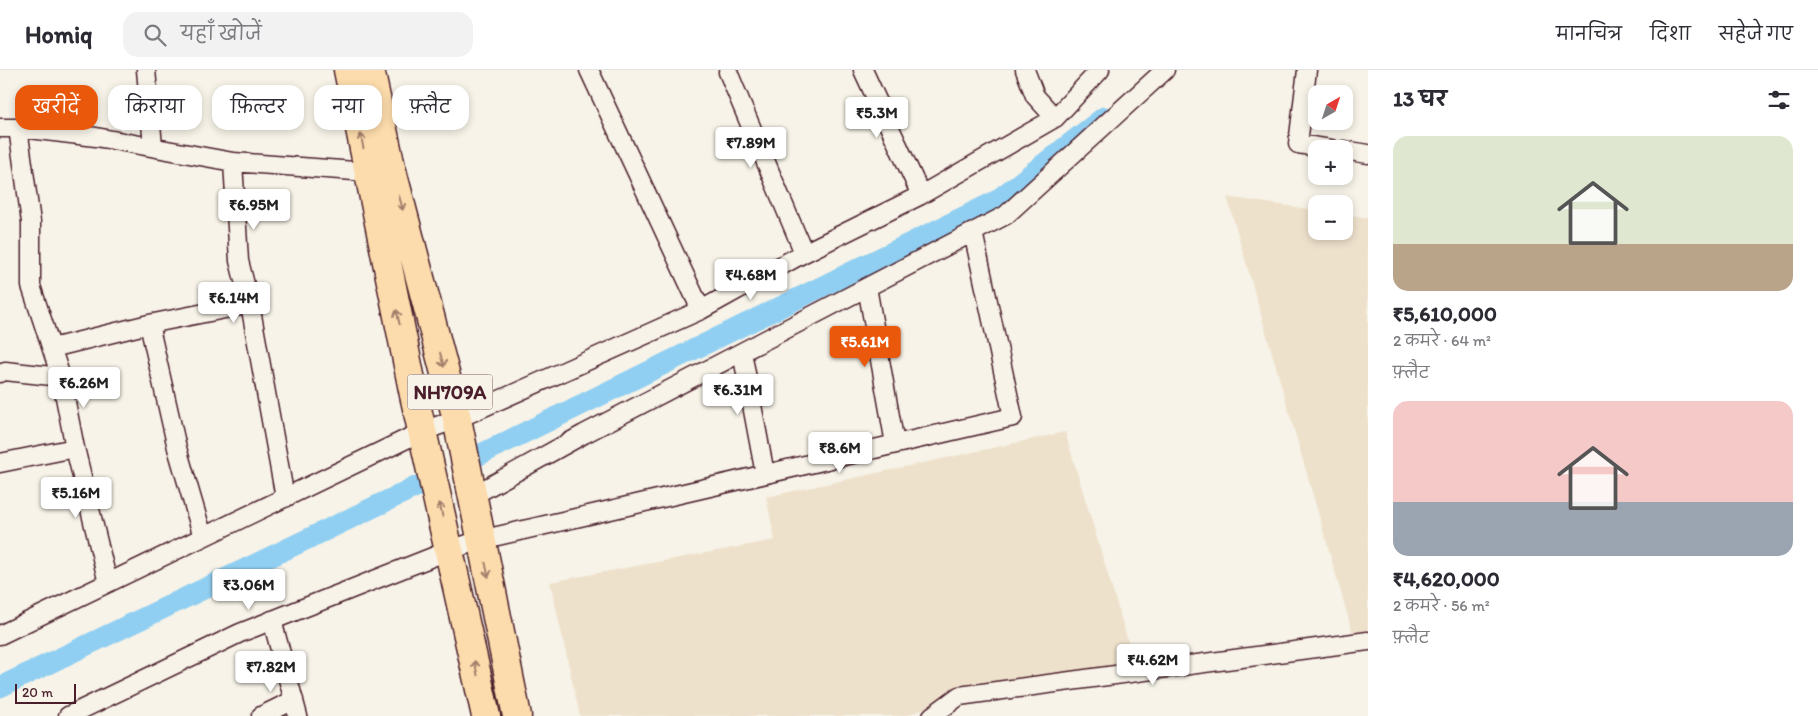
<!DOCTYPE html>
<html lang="hi">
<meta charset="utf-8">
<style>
:root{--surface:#fff;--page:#f2f2f3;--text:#2b2b33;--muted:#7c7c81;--line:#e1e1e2;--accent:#ea580c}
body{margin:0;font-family:Itim,"Playpen Sans Deva",sans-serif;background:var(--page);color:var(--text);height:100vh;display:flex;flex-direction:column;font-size:19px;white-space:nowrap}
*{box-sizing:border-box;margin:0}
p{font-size:16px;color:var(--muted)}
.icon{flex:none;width:28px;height:28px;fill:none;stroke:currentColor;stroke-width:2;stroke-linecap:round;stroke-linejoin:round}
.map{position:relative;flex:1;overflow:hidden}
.side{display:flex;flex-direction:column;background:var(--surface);width:450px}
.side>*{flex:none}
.guide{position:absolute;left:15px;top:15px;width:475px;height:45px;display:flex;gap:10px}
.needle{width:32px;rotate:39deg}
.controls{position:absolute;left:1308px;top:15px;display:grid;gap:10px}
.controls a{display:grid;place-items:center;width:45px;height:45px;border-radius:10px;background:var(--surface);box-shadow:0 2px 8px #0003;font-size:25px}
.scale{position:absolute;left:15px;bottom:12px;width:61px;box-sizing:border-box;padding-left:5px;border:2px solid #4a1f2b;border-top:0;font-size:14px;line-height:18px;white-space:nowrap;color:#4a1f2b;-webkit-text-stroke:4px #f7f3e8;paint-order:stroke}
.price{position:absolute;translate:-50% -42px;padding:0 11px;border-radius:5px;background:#fff;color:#222;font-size:16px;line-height:32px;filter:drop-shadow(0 1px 2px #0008)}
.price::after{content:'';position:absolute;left:50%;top:30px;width:15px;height:11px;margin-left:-8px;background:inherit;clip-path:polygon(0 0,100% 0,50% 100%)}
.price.selected{background:var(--accent);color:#fff}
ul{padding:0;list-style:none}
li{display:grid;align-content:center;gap:10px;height:265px;padding:0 25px}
li span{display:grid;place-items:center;height:155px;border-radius:15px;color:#555}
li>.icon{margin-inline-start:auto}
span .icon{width:90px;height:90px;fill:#fffc;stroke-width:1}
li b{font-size:21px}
h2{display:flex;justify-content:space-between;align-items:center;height:60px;padding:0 25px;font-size:21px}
.pill{padding:0 18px;border-radius:15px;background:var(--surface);box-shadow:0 2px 8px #0003;font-size:18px;line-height:45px}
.pill.selected{background:var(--accent);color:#fff}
header{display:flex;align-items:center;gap:30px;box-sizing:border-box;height:70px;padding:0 25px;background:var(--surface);border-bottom:1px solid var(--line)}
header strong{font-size:24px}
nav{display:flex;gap:28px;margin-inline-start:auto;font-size:18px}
.search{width:350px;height:45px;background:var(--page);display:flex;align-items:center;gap:12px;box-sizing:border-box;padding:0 18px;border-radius:15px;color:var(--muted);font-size:19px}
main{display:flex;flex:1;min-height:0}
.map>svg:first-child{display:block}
.built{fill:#eee1cc}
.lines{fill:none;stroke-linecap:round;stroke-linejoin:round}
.canal{stroke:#91cff2;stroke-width:21}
.minor-casing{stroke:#4a1f2b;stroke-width:21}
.trunk-casing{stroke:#4a1f2b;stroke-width:31}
.minor{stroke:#f7f3e8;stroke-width:18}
.trunk{stroke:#fcdcac;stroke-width:28}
.oneway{stroke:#a37e6c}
.labels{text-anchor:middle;stroke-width:5;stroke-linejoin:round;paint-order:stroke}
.shield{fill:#f7f3e8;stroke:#7e5f64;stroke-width:1}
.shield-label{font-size:20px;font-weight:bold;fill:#4a1f2b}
</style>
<header>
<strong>Homiq</strong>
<div class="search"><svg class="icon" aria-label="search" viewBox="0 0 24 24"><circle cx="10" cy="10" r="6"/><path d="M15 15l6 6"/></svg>यहाँ खोजें</div>
<nav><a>मानचित्र</a><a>दिशा</a><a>सहेजे गए</a></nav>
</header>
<main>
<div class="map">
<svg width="1368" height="646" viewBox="0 0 1368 646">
<rect width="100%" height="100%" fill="#f7f3e8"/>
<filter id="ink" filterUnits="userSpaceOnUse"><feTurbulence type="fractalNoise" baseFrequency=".02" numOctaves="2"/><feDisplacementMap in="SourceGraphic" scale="10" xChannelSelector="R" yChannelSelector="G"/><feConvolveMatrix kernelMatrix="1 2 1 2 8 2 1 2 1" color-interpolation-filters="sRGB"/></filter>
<g filter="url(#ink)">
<path class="built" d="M1227 127 1316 140V161H1344V144L1368 148V577L1357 578Z
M1065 362 1137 601 959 626 905 646H580L550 512 775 470 766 427Z"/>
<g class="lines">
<path class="canal" d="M475 387 996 131 1104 47
M0 617 424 413"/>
<defs>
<path id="minor" d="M146 0 153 76
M589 0 701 240
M863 0 921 125
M1025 0 1035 26 1055 48
M1307 0 1298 74 1331 79
M728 2 804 183
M0 58H21L96 67 233 92 368 102 379 100
M1344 80 1368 84
M233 92 239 191 250 234
M867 217 895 374
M149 254 177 378 203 467
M52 278 149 254 250 234 285 428
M742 282 765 404
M0 303 5 301 61 307 31 216V152L18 58
M61 307 75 378 108 513
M0 393 75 378
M472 426 584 364 1006 145 1165 0
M272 550 298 646
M0 565 423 361 457 349 701 240 804 183 921 125 1055 48 1100 0
M68 646 240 563 450 480 480 470 567 450 1013 347 973 162
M261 646 294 630
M932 646 959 626 1368 571"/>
<path id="trunk" d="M348 0 414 325 486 646
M370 0 391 97 457 349 517 646"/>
</defs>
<use href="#minor" class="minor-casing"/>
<use href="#trunk" class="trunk-casing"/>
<use href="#minor" class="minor"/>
<use href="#trunk" class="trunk"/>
</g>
<defs><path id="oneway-shaft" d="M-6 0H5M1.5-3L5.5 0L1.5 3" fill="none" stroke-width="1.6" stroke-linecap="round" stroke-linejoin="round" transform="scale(1.25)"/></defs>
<g class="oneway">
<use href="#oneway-shaft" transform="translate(362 71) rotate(-101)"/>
<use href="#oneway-shaft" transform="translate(401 133) rotate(75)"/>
<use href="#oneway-shaft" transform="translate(398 247) rotate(-102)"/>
<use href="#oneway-shaft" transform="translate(442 290) rotate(75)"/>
<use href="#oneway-shaft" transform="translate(441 440) rotate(-103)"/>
<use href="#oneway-shaft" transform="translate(487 500) rotate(78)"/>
<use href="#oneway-shaft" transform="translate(476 598) rotate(-102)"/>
</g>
</g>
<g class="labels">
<rect class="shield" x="407.5" y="304.5" width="85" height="35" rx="4"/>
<g class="shield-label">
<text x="450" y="329">NH709A</text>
</g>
</g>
</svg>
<div class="controls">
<a><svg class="needle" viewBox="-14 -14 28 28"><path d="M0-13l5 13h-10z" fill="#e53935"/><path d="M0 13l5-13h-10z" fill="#7c7c81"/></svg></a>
<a>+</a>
<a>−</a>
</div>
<div class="scale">20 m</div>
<b class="price" style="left:877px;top:69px">₹5.3M</b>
<b class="price" style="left:751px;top:99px">₹7.89M</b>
<b class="price" style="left:254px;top:161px">₹6.95M</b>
<b class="price" style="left:751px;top:231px">₹4.68M</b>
<b class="price" style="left:234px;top:254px">₹6.14M</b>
<b class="price selected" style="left:865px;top:298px">₹5.61M</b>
<b class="price" style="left:84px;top:339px">₹6.26M</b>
<b class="price" style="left:738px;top:346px">₹6.31M</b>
<b class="price" style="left:840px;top:404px">₹8.6M</b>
<b class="price" style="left:76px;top:449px">₹5.16M</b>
<b class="price" style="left:249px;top:541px">₹3.06M</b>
<b class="price" style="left:1153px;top:616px">₹4.62M</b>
<b class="price" style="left:271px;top:623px">₹7.82M</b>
<div class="guide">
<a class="pill selected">खरीदें</a>
<a class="pill">किराया</a>
<a class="pill">फ़िल्टर</a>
<a class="pill">नया</a>
<a class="pill">फ़्लैट</a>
</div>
</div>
<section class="side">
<h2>13 घर<svg class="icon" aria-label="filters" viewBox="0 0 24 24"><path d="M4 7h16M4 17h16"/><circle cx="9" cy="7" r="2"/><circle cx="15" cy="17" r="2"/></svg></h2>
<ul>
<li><span style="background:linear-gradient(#dfe7d0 70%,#b9a48a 0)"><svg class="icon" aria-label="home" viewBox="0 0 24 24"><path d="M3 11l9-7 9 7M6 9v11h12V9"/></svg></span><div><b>₹5,610,000</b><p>2 कमरे · 64 m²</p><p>फ़्लैट</p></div></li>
<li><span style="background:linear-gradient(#f6c9c9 65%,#9aa5b1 0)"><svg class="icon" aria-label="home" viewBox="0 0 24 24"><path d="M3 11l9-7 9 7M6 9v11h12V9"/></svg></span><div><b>₹4,620,000</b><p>2 कमरे · 56 m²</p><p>फ़्लैट</p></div></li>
</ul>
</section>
</main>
